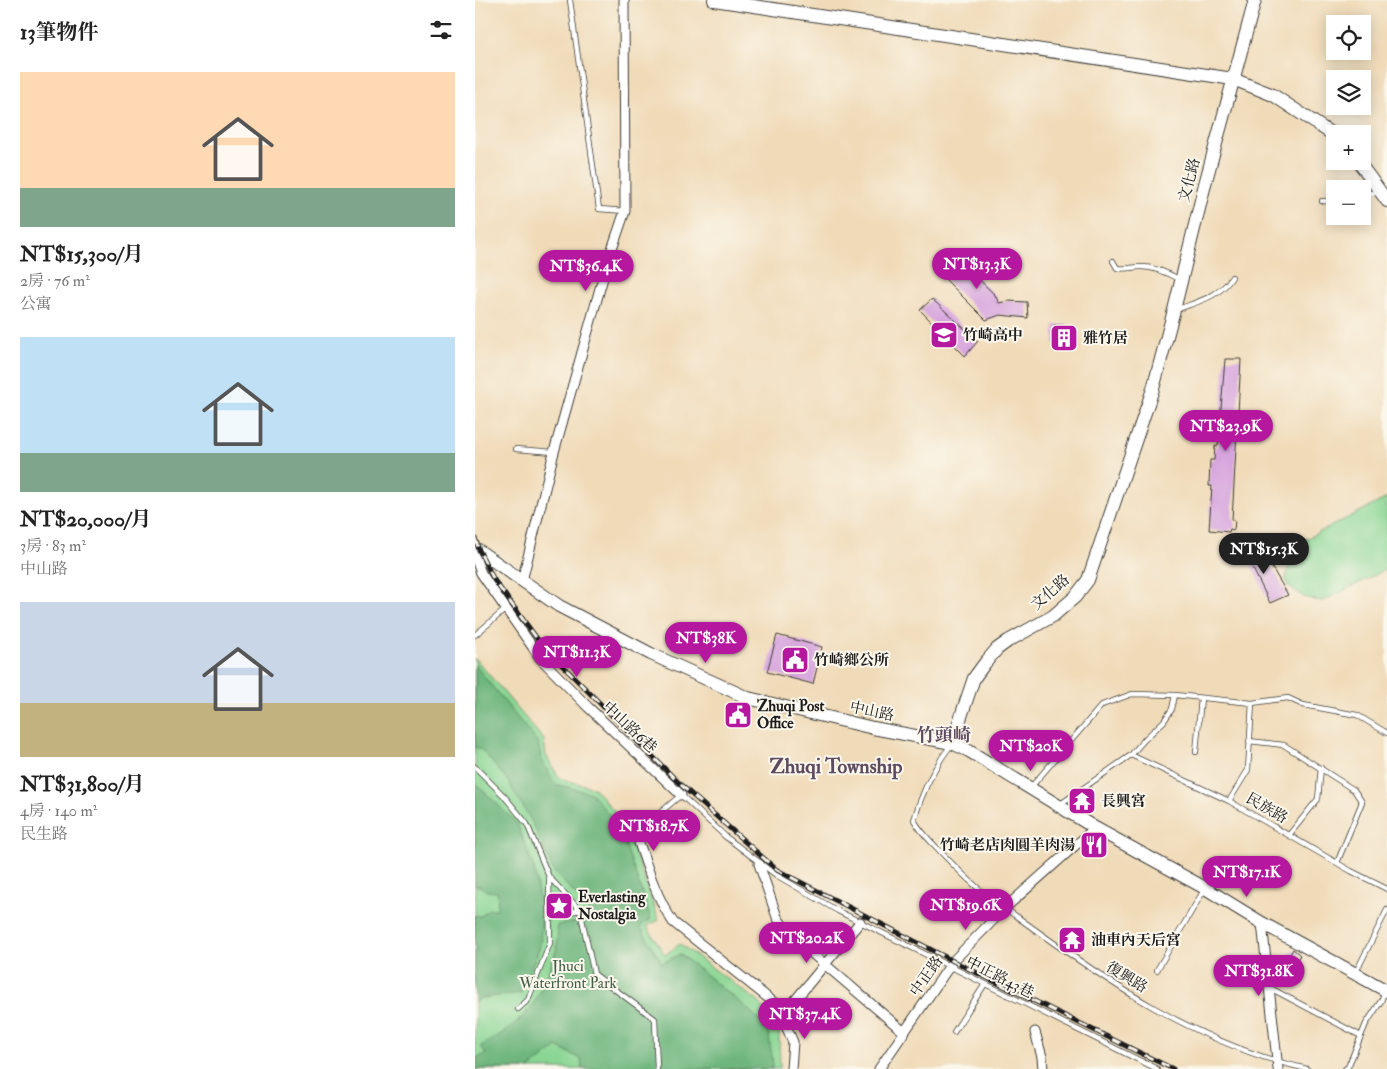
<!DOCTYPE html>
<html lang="zh-TW">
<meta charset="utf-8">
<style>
:root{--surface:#fff;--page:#f2f2f2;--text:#222;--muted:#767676;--accent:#b5179e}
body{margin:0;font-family:"IM FELL Double Pica","Noto Serif TC",serif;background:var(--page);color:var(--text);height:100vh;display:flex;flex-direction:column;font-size:19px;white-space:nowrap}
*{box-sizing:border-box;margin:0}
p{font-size:16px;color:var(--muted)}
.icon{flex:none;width:28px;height:28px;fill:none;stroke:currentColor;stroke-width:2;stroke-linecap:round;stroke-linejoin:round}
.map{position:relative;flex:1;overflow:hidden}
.sheet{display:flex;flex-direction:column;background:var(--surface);width:475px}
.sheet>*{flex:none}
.buttons{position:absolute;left:851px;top:15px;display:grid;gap:10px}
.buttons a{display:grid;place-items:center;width:45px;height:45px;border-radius:0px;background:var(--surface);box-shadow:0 2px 12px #0003;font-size:25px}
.price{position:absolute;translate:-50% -42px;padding:0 11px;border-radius:18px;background:var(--accent);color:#fff;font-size:16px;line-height:32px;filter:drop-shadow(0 1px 2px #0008)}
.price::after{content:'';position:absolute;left:50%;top:30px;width:15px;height:11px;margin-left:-8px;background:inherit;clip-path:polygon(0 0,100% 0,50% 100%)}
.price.current{background:#222;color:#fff}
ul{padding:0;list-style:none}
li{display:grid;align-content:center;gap:10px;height:265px;padding:0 20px}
li span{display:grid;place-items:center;height:155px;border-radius:0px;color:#555}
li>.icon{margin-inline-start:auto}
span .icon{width:90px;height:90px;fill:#fffc;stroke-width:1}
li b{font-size:21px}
h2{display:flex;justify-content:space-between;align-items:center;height:60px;padding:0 20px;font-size:21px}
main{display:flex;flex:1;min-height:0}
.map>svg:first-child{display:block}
.green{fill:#89d593;stroke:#527858}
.forest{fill:#6eb67d;stroke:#45694c}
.building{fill:#d6a3dd}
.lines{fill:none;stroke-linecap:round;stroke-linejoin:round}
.lane-casing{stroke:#3c3934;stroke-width:6}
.street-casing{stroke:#3c3934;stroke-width:11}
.secondary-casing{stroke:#3c3934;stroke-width:14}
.lane{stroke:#fff;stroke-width:4.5}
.street{stroke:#fff;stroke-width:9}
.secondary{stroke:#fff;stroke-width:12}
.rail-casing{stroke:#1c1c1c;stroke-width:5}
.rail{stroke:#fbf7ec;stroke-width:3;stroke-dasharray:9;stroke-linecap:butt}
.labels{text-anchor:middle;stroke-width:4;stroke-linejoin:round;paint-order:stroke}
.street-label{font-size:15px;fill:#1c1c1c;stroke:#fbf7ec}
.poi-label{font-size:15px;font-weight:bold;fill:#1c1c1c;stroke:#fbf7ec;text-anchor:start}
.park-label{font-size:15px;fill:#425d46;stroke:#fbf7ec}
.quarter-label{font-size:18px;font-weight:bold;fill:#5d4b60;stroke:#fbf7ec}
.district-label{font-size:20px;font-weight:bold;fill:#5d4b60;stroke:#fbf7ec}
</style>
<main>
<section class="sheet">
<h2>13筆物件<svg class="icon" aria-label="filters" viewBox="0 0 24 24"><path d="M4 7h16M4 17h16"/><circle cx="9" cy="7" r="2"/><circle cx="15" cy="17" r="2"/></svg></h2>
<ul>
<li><span style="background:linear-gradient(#ffd9b3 75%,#7fa58c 0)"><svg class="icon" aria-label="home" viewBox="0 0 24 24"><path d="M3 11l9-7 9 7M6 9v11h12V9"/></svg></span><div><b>NT$15,300/月</b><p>2房 · 76 m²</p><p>公寓</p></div></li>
<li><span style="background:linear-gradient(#bfe0f5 75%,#7fa58c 0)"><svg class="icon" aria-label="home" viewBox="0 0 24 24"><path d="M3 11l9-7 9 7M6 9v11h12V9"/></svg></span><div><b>NT$20,000/月</b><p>3房 · 83 m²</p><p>中山路</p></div></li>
<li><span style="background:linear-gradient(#c9d6e8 65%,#c2b280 0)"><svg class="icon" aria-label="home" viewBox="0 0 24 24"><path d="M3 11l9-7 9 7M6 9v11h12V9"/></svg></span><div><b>NT$31,800/月</b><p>4房 · 140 m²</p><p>民生路</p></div></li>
</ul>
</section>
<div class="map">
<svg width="912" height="1069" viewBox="0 0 912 1069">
<rect width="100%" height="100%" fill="#fbf7ec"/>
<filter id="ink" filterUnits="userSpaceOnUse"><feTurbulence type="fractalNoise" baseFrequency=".02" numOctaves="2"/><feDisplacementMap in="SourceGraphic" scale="10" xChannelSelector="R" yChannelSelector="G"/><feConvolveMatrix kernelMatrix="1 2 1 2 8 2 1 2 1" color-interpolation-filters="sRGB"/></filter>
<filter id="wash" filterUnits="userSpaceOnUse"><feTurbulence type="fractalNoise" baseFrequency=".0096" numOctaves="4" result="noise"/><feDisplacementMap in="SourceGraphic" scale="20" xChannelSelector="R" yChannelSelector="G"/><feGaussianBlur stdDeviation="1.12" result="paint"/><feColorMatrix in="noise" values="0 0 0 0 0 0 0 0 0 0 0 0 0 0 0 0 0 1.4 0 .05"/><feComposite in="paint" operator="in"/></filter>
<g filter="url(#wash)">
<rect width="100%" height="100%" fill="#f0dbb9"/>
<path class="green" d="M912 498V569L848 601 839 600 829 597 813 586 811 579 816 555 797 565 793 558Z
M0 658 69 740 71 755 84 778 119 788 148 821 184 920 172 926 190 955 205 944 284 1002 304 1033 305 1069H0Z"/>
<path class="forest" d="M0 665 63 743 66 758 80 784 116 793 144 826 176 919 165 926 187 963 205 954 272 1008 293 1029 298 1065 297 1069H107L106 1059 82 1047 54 1069H0V1059L11 1054 6 1046C43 1025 60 1011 74 970 81 951 84 946 82 925L116 920 111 906 79 872 56 820 32 780 7 750 0 746Z
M0 783 42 823 59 868 67 918 65 946 46 993 6 998 0 1002V916H6L14 909H22L23 892 12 891 5 886H0Z"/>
<g id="blocks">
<path class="building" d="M465 254 482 258 520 295 524 303 533 301 552 302 553 318 525 315 511 320 457 266Z
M457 299 503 341 490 356 445 310Z
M579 325H594L599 333V343H579Z
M750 359H766L757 520H760L759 530 755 529 754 532 734 530 737 486H734L735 460H739L740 446H743Z
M786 549 813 595 795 603 776 565 762 561 763 552 776 555Z
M302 635 347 647 338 684 292 672Z
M597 926 610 934 598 952 586 943Z
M818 949 825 955 817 968 810 963Z"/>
</g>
</g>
<g filter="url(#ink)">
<use href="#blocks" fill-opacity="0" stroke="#3c3934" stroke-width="1"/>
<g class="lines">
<defs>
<path id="lane" d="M95 0 124 209 150 211
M888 196 903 191
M847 201 860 202
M638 261 642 268C651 270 658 267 666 267 680 267 693 273 705 280
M701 310C721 302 745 297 757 277
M41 449 79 452
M0 635 31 609
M774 741 809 745 879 790 887 802 862 863
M476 745C458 768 447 792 439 820 445 831 454 840 463 849 479 866 497 884 516 899 524 905 533 910 541 916 629 980 723 1045 832 1069
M721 752 726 698
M656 755 754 801 876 871 912 889
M0 767 29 796 52 824 74 877 105 910 119 974 180 1019 182 1069
M556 787 627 705 657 694 700 695
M754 801 773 770 777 703
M584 805 656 755 670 739 689 721 697 709 700 695 777 703 813 698 828 705 882 715 912 733
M161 833 206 795 251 837 301 875 363 911 682 1069
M814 835 843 799 846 768
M76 916 105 910
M682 970 729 890
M881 972 912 910
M795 988 886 1036
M43 1009 53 1000 75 943 74 877
M479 1032 510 984
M870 1069 873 1067 891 1024 906 1001 910 991"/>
<path id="street" d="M0 557 6 573 66 659 113 707 206 795
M47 581 79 452 131 267 150 211 149 0
M161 833C171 864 180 895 198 922L302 1005 318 1042 316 1069
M284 864 302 917 312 932 429 1032
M787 923 803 1069
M307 1016 385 922
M560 1032 567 1057 568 1069
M404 1069 478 961 530 908 620 828"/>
<path id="secondary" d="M239 0 758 79 798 95 860 136
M883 161 912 201
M0 548 84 606 176 654 273 698 398 728 477 743 494 751 620 828 730 888 787 923 912 991
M477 743 499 678 510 663 522 649 533 641 578 616 600 597 613 580 678 389 699 310 730 184 780 0"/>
</defs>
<use href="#lane" class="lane-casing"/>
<use href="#street" class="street-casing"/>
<use href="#secondary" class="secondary-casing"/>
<use href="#lane" class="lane"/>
<use href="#street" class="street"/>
<use href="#secondary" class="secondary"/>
<defs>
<path id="rail" d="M0 538 4 550 19 580 66 644 206 785 302 870 478 961 698 1069"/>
</defs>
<use href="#rail" class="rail-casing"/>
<use href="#rail" class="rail"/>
</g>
</g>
<defs>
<symbol id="school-square" viewBox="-11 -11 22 22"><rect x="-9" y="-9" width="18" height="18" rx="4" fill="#b5179e" stroke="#fbf7ec"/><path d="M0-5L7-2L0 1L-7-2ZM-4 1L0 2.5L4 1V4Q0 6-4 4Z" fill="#fff"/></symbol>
<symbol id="building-square" viewBox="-11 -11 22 22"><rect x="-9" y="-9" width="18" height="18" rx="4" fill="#b5179e" stroke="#fbf7ec"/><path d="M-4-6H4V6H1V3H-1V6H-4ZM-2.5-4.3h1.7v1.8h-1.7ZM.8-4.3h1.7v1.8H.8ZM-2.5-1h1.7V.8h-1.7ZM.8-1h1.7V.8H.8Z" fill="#fff"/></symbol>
<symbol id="civic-square" viewBox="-11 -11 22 22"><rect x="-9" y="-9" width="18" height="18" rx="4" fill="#b5179e" stroke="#fbf7ec"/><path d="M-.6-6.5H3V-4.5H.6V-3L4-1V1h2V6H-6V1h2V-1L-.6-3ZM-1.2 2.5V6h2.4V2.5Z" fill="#fff"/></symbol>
<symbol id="temple-square" viewBox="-11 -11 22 22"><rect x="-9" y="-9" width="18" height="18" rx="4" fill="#b5179e" stroke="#fbf7ec"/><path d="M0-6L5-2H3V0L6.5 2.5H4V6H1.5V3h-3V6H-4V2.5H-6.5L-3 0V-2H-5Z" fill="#fff"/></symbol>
<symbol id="restaurant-square" viewBox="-11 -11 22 22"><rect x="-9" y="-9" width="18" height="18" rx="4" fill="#b5179e" stroke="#fbf7ec"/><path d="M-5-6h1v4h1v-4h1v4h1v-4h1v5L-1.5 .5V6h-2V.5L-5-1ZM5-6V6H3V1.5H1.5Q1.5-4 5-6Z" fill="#fff"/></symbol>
<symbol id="sight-square" viewBox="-11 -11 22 22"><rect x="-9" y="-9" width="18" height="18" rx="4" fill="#b5179e" stroke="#fbf7ec"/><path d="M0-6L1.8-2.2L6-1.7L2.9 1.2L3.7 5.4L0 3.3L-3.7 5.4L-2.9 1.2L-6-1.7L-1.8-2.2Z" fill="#fff"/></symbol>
</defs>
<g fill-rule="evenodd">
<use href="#school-square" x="453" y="319" width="32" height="32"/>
<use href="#building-square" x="573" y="322" width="32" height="32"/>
<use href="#civic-square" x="304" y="644" width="32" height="32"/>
<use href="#civic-square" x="247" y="699" width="32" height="32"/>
<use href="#temple-square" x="591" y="785" width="32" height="32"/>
<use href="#restaurant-square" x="603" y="829" width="32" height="32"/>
<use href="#sight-square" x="68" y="890" width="32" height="32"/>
<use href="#temple-square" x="581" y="924" width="32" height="32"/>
</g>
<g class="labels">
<g class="street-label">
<text transform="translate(714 180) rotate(-75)" y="5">文化路</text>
<text transform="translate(575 592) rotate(-41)" y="5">文化路</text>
<text transform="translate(397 711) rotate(12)" y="5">中山路</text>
<text transform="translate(155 727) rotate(43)" y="5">中山路6巷</text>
<text transform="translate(792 808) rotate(30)" y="5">民族路</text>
<text transform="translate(451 976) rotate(-55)" y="5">中正路</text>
<text transform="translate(525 977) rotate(27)" y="5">中正路43巷</text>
<text transform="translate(652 977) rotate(31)" y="5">復興路</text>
</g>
<g class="poi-label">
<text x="488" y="340">竹崎高中</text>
<text x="608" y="343">雅竹居</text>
<text x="339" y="665">竹崎鄉公所</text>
<text x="282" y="711">Zhuqi Post<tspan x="282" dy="17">Office</tspan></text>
<text x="626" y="806">長興宮</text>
<text x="600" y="850" text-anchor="end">竹崎老店肉圓羊肉湯</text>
<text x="103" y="902">Everlasting<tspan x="103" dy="17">Nostalgia</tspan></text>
<text x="616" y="945">油車內天后宮</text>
</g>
<g class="park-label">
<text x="93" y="971">Jhuci<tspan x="93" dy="17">Waterfront Park</tspan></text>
</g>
<g class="quarter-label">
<text x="469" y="741">竹頭崎</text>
</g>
<g class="district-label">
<text x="361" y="773">Zhuqi Township</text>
</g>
</g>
</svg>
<div class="buttons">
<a><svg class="icon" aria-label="locate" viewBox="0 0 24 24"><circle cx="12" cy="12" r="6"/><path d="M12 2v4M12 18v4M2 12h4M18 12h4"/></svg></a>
<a><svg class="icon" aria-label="layers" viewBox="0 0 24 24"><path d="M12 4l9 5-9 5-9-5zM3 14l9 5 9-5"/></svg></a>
<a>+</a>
<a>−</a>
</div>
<b class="price" style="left:502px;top:290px">NT$13.3K</b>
<b class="price" style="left:111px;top:292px">NT$36.4K</b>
<b class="price" style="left:751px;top:452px">NT$23.9K</b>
<b class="price current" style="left:789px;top:575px">NT$15.3K</b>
<b class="price" style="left:231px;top:664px">NT$38K</b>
<b class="price" style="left:102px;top:678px">NT$11.3K</b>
<b class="price" style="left:556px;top:772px">NT$20K</b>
<b class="price" style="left:179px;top:852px">NT$18.7K</b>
<b class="price" style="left:772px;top:898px">NT$17.1K</b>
<b class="price" style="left:491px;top:931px">NT$19.6K</b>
<b class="price" style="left:332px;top:964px">NT$20.2K</b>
<b class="price" style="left:784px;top:997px">NT$31.8K</b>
<b class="price" style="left:330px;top:1040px">NT$37.4K</b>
</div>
</main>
